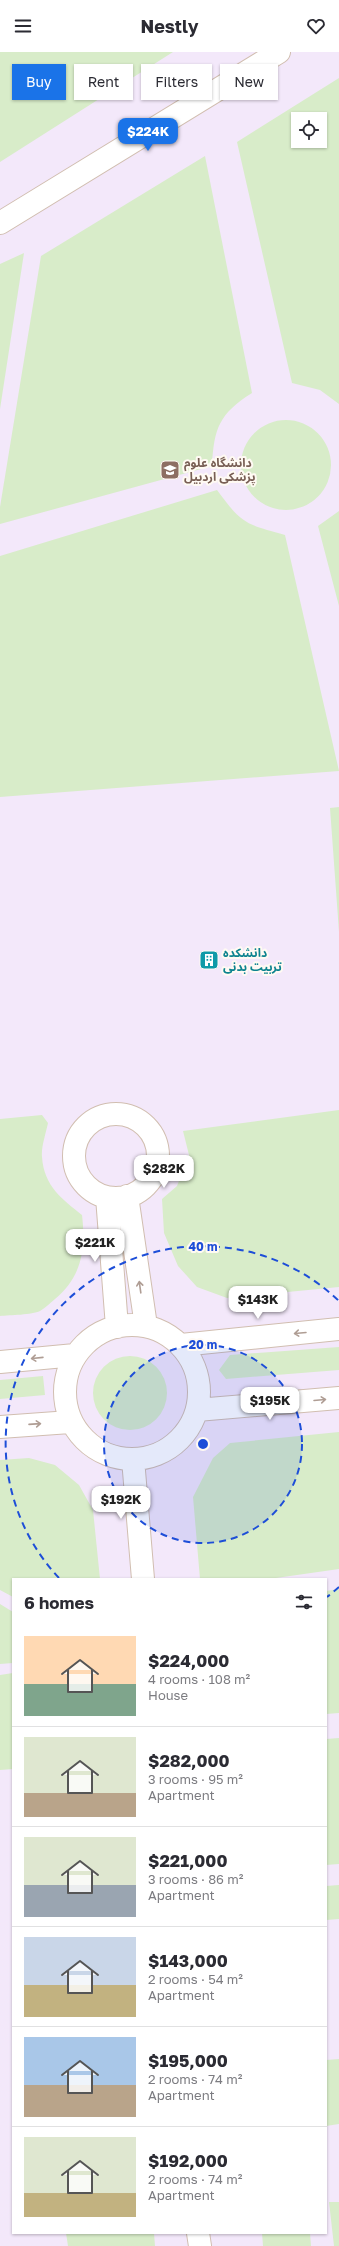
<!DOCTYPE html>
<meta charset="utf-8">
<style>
:root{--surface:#fff;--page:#f2f2f3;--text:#2b2b33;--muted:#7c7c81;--line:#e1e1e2;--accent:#1a73e8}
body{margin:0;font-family:"Golos Text","Noto Sans Arabic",sans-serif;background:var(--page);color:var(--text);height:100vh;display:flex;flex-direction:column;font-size:15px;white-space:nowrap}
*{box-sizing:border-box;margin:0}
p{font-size:13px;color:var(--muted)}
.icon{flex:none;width:22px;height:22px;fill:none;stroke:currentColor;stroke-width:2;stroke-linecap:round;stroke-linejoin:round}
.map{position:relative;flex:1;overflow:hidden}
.drawer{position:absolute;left:12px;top:1526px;width:315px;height:656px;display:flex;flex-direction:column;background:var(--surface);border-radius:0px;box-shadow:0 1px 3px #0004}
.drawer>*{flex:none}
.hud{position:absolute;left:12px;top:12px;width:315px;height:36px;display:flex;gap:8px}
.buttons{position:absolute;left:291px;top:60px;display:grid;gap:8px}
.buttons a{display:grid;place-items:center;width:36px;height:36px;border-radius:0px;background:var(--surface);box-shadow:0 1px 3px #0004;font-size:20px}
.price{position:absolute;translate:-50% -34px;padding:0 9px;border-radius:8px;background:#fff;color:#222;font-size:13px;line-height:26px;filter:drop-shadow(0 1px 2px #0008)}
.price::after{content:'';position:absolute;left:50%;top:24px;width:12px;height:9px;margin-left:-6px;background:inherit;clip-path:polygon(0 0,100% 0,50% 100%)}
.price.selected{background:var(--accent);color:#fff}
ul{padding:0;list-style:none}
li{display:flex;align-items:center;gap:12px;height:100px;padding:0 12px}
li+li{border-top:1px solid var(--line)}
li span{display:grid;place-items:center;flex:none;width:112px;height:80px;border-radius:0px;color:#555}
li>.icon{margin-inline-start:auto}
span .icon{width:48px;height:48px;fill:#fffc;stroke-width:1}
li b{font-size:17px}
h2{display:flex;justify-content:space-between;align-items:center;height:48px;padding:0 12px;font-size:17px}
.pill{padding:0 14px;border-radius:0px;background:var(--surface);box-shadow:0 1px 3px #0004;font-size:14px;line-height:36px}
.pill.selected{background:var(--accent);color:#fff}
header{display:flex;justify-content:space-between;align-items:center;height:52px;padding:0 12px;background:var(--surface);font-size:18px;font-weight:700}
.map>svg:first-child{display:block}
.education{fill:#f3e8fa;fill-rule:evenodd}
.green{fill:#d8ecc9;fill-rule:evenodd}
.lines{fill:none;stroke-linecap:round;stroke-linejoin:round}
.street-casing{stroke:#d1beb0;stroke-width:24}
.street{stroke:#fff;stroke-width:22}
.oneway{stroke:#af9d94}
.ring{fill:none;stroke:#1d4ed8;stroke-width:2;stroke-dasharray:7 5}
.labels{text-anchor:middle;stroke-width:4;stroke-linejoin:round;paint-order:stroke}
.education-label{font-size:12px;font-weight:bold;fill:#785e54;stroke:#fffaf3;text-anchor:start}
.culture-label{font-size:12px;font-weight:bold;fill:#0d838f;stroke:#fffaf3;text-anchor:start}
.centre{fill:#1d4ed8;stroke:#fffaf3;stroke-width:2}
.ring-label{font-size:12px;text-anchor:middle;font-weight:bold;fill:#1d4ed8;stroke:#fffaf3;stroke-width:4;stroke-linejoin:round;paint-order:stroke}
</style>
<header><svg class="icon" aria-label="menu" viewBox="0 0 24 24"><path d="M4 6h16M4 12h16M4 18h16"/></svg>Nestly<svg class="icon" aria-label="heart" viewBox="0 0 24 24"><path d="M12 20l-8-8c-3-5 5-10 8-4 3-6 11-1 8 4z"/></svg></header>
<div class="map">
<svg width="339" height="2194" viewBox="0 0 339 2194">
<rect width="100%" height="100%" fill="#fdf6ec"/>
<path class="education" d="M0 0H339V2194H0ZM298 67H320V89H298ZM13 1527H326V2181H13Z"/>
<path class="green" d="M0 0H173L0 110Z
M339 26V352L320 338 292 331 237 90ZM298 67H320V89H298Z
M205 104 252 341C219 362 214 376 212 414L0 472V455L41 204Z
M24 201 0 357V212Z
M241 413a45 45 0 1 1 90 0a45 45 0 1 1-90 0Z
M217 438C242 472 245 472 285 483L339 719 0 745V504Z
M339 459V554L318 474Z
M339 755V880L330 756Z
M339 1058V1235L227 1246 197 1235 178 1214 164 1181 162 1147 177 1134 189 1103 183 1079Z
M42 1063 48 1071C46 1081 41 1095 42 1105 44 1134 62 1147 82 1163 86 1196 82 1225 55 1247 50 1251 45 1256 40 1259 32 1263 10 1263 0 1264V1067Z
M339 1295V1318L226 1327 219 1318 230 1303Z
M93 1341a37 37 0 1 1 74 0a37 37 0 1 1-74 0Z
M43 1324 45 1343 0 1347V1328Z
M339 1380V1517L269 1527H200L193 1445 213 1406 230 1391Z
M29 1406 55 1413 79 1433 93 1458 100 1527H13V1545L0 1538V1408Z
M339 1537V1661L326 1662V1539Z
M0 1552 13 1560V1611L0 1612Z
M13 1621V1717L0 1718V1623Z
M339 1686V1812L326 1813V1687Z
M339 1833V1867L326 1868V1834Z
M339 2007V2072L326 2074V2008Z
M329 2150H339V2194H334Z
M66 2181H154L155 2194H68Z
M262 2181H310L311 2194H263Z"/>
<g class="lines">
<defs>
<path id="street" d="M0 171 279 0
M74 1104a42 42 0 1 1 84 0a42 42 0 1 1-84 0Z
M127 1144 146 1274
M107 1145 117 1275
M65 1340a67 67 0 1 1 134 0a67 67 0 1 1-134 0Z
M181 1293 339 1277
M0 1310 75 1303
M197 1358 339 1346
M0 1375 70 1370
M133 1407 143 1527
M198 2181 200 2194"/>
</defs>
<use href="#street" class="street-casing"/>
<use href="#street" class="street"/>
</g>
<defs><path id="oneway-shaft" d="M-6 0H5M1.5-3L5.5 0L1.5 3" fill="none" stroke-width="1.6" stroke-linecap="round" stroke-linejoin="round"/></defs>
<g class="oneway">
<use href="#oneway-shaft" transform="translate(140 1235) rotate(-98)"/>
<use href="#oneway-shaft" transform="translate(300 1281) rotate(175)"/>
<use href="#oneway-shaft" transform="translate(37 1306) rotate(174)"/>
<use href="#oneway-shaft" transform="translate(320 1348) rotate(-5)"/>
<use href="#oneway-shaft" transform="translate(35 1372) rotate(-4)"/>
</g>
<circle cx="203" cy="1392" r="99" fill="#1d4ed8" fill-opacity=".12"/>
<g class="ring">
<circle cx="203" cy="1392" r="99"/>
<path d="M339 1535A197 197 0 0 1 327 1545M59 1526A197 197 0 0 1 339 1249"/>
</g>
<defs>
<symbol id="university-square" viewBox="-11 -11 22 22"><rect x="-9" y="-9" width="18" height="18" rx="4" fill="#8d6e63" stroke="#fffaf3"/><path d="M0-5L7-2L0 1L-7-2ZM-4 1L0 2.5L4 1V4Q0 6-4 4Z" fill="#fff"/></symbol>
<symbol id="building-square" viewBox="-11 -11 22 22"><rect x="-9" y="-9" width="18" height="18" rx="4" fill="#0f9aa8" stroke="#fffaf3"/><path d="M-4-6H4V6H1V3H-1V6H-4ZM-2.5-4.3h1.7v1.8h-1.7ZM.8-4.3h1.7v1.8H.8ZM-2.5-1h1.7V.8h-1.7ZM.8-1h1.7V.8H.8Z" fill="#fff"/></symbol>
</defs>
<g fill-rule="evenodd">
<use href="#university-square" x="159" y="407" width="22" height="22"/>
<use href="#building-square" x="198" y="897" width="22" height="22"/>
</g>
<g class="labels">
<g class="education-label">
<text x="184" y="415">دانشگاه علوم<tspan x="184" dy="14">پزشکی اردبیل</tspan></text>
</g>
<g class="culture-label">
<text x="223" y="905">دانشکده<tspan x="223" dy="14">تربیت بدنی</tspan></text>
</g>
</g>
<circle cx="203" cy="1392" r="6" class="centre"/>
<g class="ring-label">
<text x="203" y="1199">40 m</text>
<text x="203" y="1297">20 m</text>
</g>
</svg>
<div class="buttons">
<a><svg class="icon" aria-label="locate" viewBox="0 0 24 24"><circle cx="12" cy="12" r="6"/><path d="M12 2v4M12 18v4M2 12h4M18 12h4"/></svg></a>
</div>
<b class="price selected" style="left:148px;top:100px">$224K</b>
<b class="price" style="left:164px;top:1137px">$282K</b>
<b class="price" style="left:95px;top:1211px">$221K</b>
<b class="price" style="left:258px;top:1268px">$143K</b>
<b class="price" style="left:270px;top:1369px">$195K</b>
<b class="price" style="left:121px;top:1468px">$192K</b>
<div class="hud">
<a class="pill selected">Buy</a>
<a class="pill">Rent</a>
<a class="pill">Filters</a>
<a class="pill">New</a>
</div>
<section class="drawer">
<h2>6 homes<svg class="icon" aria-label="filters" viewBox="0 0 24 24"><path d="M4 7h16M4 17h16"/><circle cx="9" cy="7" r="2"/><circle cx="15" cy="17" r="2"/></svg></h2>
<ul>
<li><span style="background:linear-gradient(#ffd9b3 60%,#7fa58c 0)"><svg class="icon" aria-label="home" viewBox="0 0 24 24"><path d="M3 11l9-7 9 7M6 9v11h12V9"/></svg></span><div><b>$224,000</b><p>4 rooms · 108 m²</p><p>House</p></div></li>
<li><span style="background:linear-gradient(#dfe7d0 70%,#b9a48a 0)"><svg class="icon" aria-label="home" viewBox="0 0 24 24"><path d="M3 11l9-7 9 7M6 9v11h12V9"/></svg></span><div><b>$282,000</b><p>3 rooms · 95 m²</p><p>Apartment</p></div></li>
<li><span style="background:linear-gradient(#dfe7d0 60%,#9aa5b1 0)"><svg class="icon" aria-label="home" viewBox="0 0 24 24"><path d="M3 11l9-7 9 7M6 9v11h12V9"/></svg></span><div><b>$221,000</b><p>3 rooms · 86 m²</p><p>Apartment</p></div></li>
<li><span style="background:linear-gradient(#c9d6e8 60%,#c2b280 0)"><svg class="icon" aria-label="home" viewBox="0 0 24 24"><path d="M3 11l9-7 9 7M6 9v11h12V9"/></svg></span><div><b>$143,000</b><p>2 rooms · 54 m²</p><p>Apartment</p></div></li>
<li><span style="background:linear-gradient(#a9c7e8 60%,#b9a48a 0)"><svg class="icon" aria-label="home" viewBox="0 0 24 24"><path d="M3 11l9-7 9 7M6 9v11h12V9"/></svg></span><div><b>$195,000</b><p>2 rooms · 74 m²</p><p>Apartment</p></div></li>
<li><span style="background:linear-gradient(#dfe7d0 70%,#c2b280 0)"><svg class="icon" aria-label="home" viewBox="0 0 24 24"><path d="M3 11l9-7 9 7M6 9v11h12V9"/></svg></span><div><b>$192,000</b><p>2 rooms · 74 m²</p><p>Apartment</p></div></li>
</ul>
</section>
</div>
